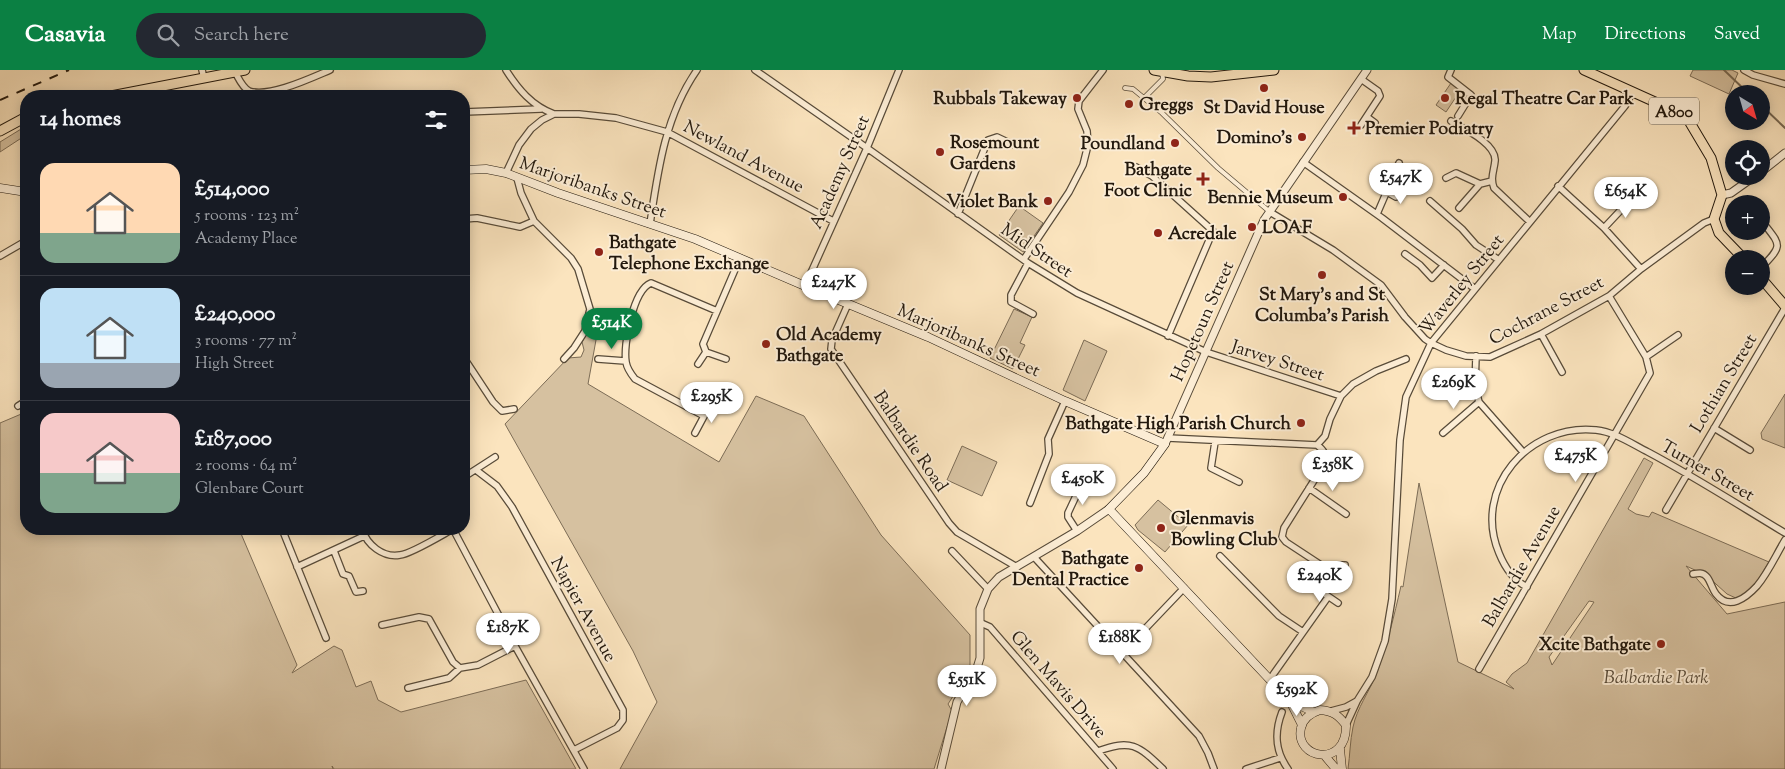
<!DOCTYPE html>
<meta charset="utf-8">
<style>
:root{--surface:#171b24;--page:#242831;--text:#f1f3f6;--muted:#9ea1a6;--line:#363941;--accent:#0b8043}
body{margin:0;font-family:"Sorts Mill Goudy",serif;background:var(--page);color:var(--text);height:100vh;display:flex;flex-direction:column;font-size:19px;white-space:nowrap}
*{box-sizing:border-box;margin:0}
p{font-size:16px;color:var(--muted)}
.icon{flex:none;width:28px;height:28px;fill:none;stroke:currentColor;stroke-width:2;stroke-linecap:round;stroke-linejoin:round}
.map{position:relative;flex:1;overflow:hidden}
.drawer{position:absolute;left:20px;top:20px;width:450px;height:445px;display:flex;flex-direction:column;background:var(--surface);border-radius:20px;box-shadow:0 2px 12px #0003}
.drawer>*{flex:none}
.needle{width:32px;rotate:143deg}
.buttons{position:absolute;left:1725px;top:15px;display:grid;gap:10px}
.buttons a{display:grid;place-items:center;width:45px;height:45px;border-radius:50%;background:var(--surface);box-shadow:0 2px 12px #0003;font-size:25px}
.price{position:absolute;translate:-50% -42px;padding:0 11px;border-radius:18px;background:#fff;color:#222;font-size:16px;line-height:32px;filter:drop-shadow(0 1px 2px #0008)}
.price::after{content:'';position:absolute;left:50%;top:30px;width:15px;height:11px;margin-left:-8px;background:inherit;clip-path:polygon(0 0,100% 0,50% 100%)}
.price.on{background:var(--accent);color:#fff}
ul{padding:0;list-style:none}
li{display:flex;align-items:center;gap:15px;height:125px;padding:0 20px}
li+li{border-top:1px solid var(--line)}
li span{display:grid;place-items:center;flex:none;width:140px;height:100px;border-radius:15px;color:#555}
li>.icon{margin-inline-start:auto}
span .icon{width:60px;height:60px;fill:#fffc;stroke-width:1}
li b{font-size:21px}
h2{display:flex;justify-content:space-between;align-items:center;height:60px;padding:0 20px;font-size:21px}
header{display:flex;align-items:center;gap:30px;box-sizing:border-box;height:70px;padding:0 25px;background:var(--accent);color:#fff}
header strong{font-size:24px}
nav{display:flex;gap:28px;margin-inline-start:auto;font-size:18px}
.search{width:350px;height:45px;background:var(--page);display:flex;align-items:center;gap:12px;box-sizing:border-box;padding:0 18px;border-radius:28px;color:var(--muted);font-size:19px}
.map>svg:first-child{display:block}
.green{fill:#d6c1a0;stroke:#7c6c56;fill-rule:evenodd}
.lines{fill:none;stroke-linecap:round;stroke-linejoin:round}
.stream{stroke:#786953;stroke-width:2}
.pedestrian-casing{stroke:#584b39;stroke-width:5.5}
.minor-casing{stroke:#584b39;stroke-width:8}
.tertiary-casing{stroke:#584b39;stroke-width:9}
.secondary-casing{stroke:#22180d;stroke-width:9}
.primary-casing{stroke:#22180d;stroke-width:11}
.pedestrian{stroke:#fcedd5;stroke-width:4}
.minor{stroke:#fcedd5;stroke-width:5.5}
.tertiary{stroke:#fcedd5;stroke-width:7}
.secondary{stroke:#fcedd5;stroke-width:8}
.primary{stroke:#fbe4be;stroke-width:9}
.rail{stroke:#22180d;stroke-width:2;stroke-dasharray:9 9;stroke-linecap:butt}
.poi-dot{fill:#8f2418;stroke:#fcedd5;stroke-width:2}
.labels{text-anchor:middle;stroke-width:4;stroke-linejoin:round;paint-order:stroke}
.shield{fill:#fcedd5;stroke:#635849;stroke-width:1}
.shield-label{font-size:16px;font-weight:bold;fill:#22180d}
.poi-label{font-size:18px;font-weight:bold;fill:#22180d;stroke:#fcedd5;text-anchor:end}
.street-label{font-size:18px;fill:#22180d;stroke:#fcedd5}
.park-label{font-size:18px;font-style:italic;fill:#584b39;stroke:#fcedd5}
</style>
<header>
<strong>Casavia</strong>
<div class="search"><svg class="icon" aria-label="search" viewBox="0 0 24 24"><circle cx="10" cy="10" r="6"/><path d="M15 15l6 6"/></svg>Search here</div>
<nav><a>Map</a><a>Directions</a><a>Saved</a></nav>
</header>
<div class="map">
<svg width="1785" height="699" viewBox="0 0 1785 699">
<rect width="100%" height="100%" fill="#fbe4be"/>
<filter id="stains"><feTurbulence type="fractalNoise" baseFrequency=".004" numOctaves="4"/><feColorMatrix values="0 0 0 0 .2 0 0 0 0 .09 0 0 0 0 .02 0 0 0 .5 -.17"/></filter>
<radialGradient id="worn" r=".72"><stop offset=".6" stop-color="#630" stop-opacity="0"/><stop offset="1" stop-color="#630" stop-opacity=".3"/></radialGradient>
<path class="green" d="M1693 0H1732L1738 3 1729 24 1690 6Z
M1451 13 1460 21 1446 42 1436 35Z
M26 56V65L0 82V72Z
M1019 136 1043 153 1023 182 999 165Z
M1014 239 1032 247 1020 273 1025 275 1013 299 990 288Z
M592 246 600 248 588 314 719 392 756 326 804 346 881 465 970 565V600L948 634 952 641 934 699H620L657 632 633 581 505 354 568 288 581 287 584 280 582 272 588 261Z
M1084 270 1107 281 1085 331 1063 320Z
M1785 324V378L1762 369 1761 363Z
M26 342V459H239L297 595 292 603 334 576 342 580 356 617 371 611 378 630 401 642 526 610 576 699H334L332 696 333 699H0V353Z
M962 376 997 392 982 426 947 410Z
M1644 388 1653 393 1628 439 1636 444 1649 447 1652 442 1769 492 1754 516 1738 529 1727 524 1706 505 1686 496 1727 544 1785 532V699H1348C1350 685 1350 671 1353 657 1357 638 1369 622 1376 605 1387 576 1394 546 1401 516L1403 517 1419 413 1458 592 1514 619 1506 612 1512 604 1527 593ZM1589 531 1594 532 1552 595 1549 587Z
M1158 430 1188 455 1165 482 1138 460 1135 455Z"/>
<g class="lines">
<path class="stream" d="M1724 0 1749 24
M1761 35 1785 58"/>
<defs>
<path id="pedestrian" d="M1125 18 1133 19 1162 43 1218 98 1270 142
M1144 28 1163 9 1162 2"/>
<path id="minor" d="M202 0 204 8
M506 0C518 19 532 36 554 44
M755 0 867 78 1028 193 1077 223 1206 282 1341 326
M1451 0 1448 7 1471 25 1458 46
M1744 0 1753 5 1785 14
M235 2C239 9 242 17 249 21 269 28 311 8 330 0
M464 42 541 39
M1367 47 1375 53
M1451 51C1463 58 1497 74 1495 91 1494 101 1490 108 1494 118L1530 152
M1361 55 1380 26 1378 21 1361 9
M1303 92 1382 148 1475 219
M1136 97 1152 106 1213 161 1168 266
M506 103 519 75 531 59 542 50 554 44H579L616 48 667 62 833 151
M517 108 521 123 534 151 571 188 578 199 590 239 585 261 574 278 564 289
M1446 108 1456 103 1480 114
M1558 116 1604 158 1641 199
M1387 122 1396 127 1402 123 1407 110 1412 109
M1430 131 1462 159 1476 175 1499 190
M1459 138 1480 114 1492 111
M1270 142 1333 180 1381 215 1405 247 1425 269 1431 273 1446 280 1466 286 1490 287 1541 264 1609 226 1641 199 1704 153 1714 149
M958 144 988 70 997 67 1014 75
M1377 144 1399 93
M464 149 477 148 520 157 534 151
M1761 150C1781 176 1784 174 1761 198
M650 154C658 100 665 46 697 0
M1604 158 1634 126
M1405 184 1420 195 1432 208 1444 195
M0 186 26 171
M1024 189 1069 122 1083 95 1088 75 1087 61 1078 39 1079 31 1103 0
M1028 193 1011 225V232L1033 244
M805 216 867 78 899 0
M848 234 832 270 831 279 949 453 957 462 1017 497
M1541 264 1562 302
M1476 286 1475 317 1479 332 1523 382
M1646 287 1678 265
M464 288 493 332 502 341 514 339
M598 289 625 291
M726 289 706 282 703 274 740 188
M698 294 706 282
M18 336 26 331
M704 346 635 309C631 304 627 299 626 292 623 275 633 220 651 213L717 241
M1714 358 1750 380
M695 363 710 335
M1443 363 1479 332
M1168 368 1317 375
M1215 372 1211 398 1239 412
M1317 375C1324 380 1326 384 1325 393L1284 458 1282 467 1286 472 1321 495H1345
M1317 375 1325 366 1330 349 1341 326 1353 314 1376 301 1406 289
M476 400 497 416 512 437 623 640V650L617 658 574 680
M464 407 495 387
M1309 418 1346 444
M1030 433 1049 384 1048 369 1065 331
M1666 440 1785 238
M282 459 326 568
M362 459C367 475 383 488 400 485 411 484 442 465 453 459
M453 459 515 576 584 699
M1077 461 1068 447V443L1083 411
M334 481 343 504 349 506 356 522 363 521
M952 481 988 519
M1220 486 1279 546 1303 562
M1034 487 1199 666 1208 683 1214 699
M297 497 364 466
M1693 504C1698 503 1703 502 1707 507 1711 512 1712 519 1716 524 1729 541 1746 528 1757 516 1768 503 1776 485 1785 470
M1313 516 1338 533
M1527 517C1513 510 1505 498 1499 483 1472 418 1529 353 1596 360 1615 362 1632 374 1648 382 1695 407 1740 436 1785 463
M981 553 990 557 1113 699
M382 555 419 547 429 549 453 592 460 598 478 595 515 576
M1123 582 1184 518
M1479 599 1650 303 1646 287 1609 226
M1270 609 1328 527
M408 618 449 608 460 598
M1331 641 1346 637 1357 631
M1282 642C1274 663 1275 681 1288 699
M1346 655 1357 631 1372 607 1385 571 1392 529 1400 370 1406 327 1431 273 1625 36 1632 23
M1098 681C1131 669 1138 675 1163 699
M1246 699 1280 688"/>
<path id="tertiary" d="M1761 102 1785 83
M1722 125 1731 123 1755 106
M1165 374 1264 150 1367 0
M941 699 957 632 977 598 980 588V539L988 519 999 507 1077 461 1109 439"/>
<path id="secondary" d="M464 100 486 99 506 103 558 123 695 169 805 216 928 267 1065 331 1165 374 1144 403 1109 439 1290 631 1302 655
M0 118 26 122
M1290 631 1314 642
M1320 640C1333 641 1338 645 1346 655 1347 699 1294 689 1301 658 1303 648 1311 643 1320 640Z
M1340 679 1342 699
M1325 686 1336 699"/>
<path id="primary" d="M1154 0 1188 6 1211 7 1274 0
M1584 0 1675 41 1689 51 1711 88 1722 125 1714 149 1719 163 1744 189
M111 26 245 0
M0 61 26 47
M1761 208 1785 236"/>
</defs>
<use href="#pedestrian" class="pedestrian-casing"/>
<use href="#minor" class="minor-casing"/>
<use href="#tertiary" class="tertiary-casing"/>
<use href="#secondary" class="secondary-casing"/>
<use href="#primary" class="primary-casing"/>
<use href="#pedestrian" class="pedestrian"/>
<use href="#minor" class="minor"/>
<use href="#tertiary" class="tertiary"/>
<use href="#secondary" class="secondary"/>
<use href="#primary" class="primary"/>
<path class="rail" d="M0 30 69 0"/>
</g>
<g class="poi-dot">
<circle cx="1264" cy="18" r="5"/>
<circle cx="1077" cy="28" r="5"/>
<circle cx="1445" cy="28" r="5"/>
<circle cx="1129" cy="34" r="5"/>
<path d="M1351.5 50.5h5v5h5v5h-5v5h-5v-5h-5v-5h5z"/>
<circle cx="1302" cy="67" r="5"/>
<circle cx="1175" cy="73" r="5"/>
<circle cx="940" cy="82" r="5"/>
<path d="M1200.5 101.5h5v5h5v5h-5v5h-5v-5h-5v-5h5z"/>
<circle cx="1343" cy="127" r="5"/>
<circle cx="1048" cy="131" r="5"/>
<circle cx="1252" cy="157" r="5"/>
<circle cx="1158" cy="163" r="5"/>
<circle cx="599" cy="182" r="5"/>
<circle cx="1322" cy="205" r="5"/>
<circle cx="766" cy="274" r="5"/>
<circle cx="1301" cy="353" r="5"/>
<circle cx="1161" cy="458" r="5"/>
<circle cx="1139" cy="498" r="5"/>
<circle cx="1661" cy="574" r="5"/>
</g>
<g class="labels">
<rect class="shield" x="1649" y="27.5" width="50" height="27" rx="4"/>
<g class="shield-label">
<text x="1674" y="47">A800</text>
</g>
<g class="poi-label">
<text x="1067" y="34">Rubbals Takeway</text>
<text x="1455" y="34" text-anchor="start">Regal Theatre Car Park</text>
<text x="1139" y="40" text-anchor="start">Greggs</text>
<text x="1264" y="43" text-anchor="middle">St David House</text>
<text x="1365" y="64" text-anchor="start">Premier Podiatry</text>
<text x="1292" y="73">Domino's</text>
<text x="950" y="78" text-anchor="start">Rosemount<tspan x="950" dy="21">Gardens</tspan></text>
<text x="1165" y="79">Poundland</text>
<text x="1192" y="105">Bathgate<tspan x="1192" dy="21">Foot Clinic</tspan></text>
<text x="1333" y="133">Bennie Museum</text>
<text x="1038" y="137">Violet Bank</text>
<text x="1262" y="163" text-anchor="start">LOAF</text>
<text x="1168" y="169" text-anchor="start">Acredale</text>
<text x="609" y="178" text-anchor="start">Bathgate<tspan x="609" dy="21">Telephone Exchange</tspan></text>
<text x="1322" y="230" text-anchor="middle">St Mary's and St<tspan x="1322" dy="21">Columba's Parish</tspan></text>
<text x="776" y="270" text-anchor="start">Old Academy<tspan x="776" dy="21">Bathgate</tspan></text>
<text x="1291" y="359">Bathgate High Parish Church</text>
<text x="1171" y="454" text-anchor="start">Glenmavis<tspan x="1171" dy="21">Bowling Club</tspan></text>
<text x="1129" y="494">Bathgate<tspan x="1129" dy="21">Dental Practice</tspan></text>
<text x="1651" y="580">Xcite Bathgate</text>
</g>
<g class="street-label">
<text transform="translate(744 86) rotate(28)" y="6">Newland Avenue</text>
<text transform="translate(839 102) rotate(-66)" y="6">Academy Street</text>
<text transform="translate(593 117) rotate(19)" y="6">Marjoribanks Street</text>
<text transform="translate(1037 180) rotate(34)" y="6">Mid Street</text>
<text transform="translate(1461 214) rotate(-51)" y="6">Waverley Street</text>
<text transform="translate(1546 240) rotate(-28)" y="6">Cochrane Street</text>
<text transform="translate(1202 251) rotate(-66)" y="6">Hopetoun Street</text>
<text transform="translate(969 270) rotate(24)" y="6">Marjoribanks Street</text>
<text transform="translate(1278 290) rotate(18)" y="6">Jarvey Street</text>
<text transform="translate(1723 313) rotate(-59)" y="6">Lothian Street</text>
<text transform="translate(911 371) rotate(56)" y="6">Balbardie Road</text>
<text transform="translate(1708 400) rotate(30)" y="6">Turner Street</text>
<text transform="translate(1521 496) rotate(-60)" y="6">Balbardie Avenue</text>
<text transform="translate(584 539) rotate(61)" y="6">Napier Avenue</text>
<text transform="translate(1059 614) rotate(49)" y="6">Glen Mavis Drive</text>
</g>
<g class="park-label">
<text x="1656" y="613">Balbardie Park</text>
</g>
</g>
<rect width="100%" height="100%" filter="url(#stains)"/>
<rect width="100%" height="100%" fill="url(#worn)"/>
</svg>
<div class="buttons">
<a><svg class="needle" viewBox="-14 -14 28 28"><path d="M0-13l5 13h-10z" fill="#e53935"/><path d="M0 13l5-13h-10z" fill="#9ea1a6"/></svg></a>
<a><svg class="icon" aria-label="locate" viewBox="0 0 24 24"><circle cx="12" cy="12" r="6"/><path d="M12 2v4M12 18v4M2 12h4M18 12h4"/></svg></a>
<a>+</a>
<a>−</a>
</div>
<b class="price" style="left:1401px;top:135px">£547K</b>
<b class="price" style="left:1626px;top:149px">£654K</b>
<b class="price" style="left:834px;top:240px">£247K</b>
<b class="price on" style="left:612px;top:280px">£514K</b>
<b class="price" style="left:1454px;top:340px">£269K</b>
<b class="price" style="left:712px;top:354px">£295K</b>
<b class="price" style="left:1576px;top:413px">£475K</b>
<b class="price" style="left:1333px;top:422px">£358K</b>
<b class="price" style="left:1083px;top:436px">£450K</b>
<b class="price" style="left:1320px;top:533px">£240K</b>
<b class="price" style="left:508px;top:585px">£187K</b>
<b class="price" style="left:1120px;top:595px">£188K</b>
<b class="price" style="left:967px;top:637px">£551K</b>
<b class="price" style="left:1297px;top:647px">£592K</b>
<section class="drawer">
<h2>14 homes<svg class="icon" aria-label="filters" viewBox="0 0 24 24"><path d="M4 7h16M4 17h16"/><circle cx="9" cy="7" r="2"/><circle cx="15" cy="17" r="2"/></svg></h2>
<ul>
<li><span style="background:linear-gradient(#ffd9b3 70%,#7fa58c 0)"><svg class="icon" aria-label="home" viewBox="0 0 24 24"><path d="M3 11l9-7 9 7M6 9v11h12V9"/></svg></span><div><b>£514,000</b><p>5 rooms · 123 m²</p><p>Academy Place</p></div></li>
<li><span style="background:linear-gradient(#bfe0f5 75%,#9aa5b1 0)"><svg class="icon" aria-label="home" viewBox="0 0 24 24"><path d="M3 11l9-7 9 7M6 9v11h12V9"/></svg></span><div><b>£240,000</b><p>3 rooms · 77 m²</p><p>High Street</p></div></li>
<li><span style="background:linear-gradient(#f6c9c9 60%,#7fa58c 0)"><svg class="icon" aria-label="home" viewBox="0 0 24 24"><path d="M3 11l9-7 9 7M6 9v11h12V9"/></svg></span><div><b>£187,000</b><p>2 rooms · 64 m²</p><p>Glenbare Court</p></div></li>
</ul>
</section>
</div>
